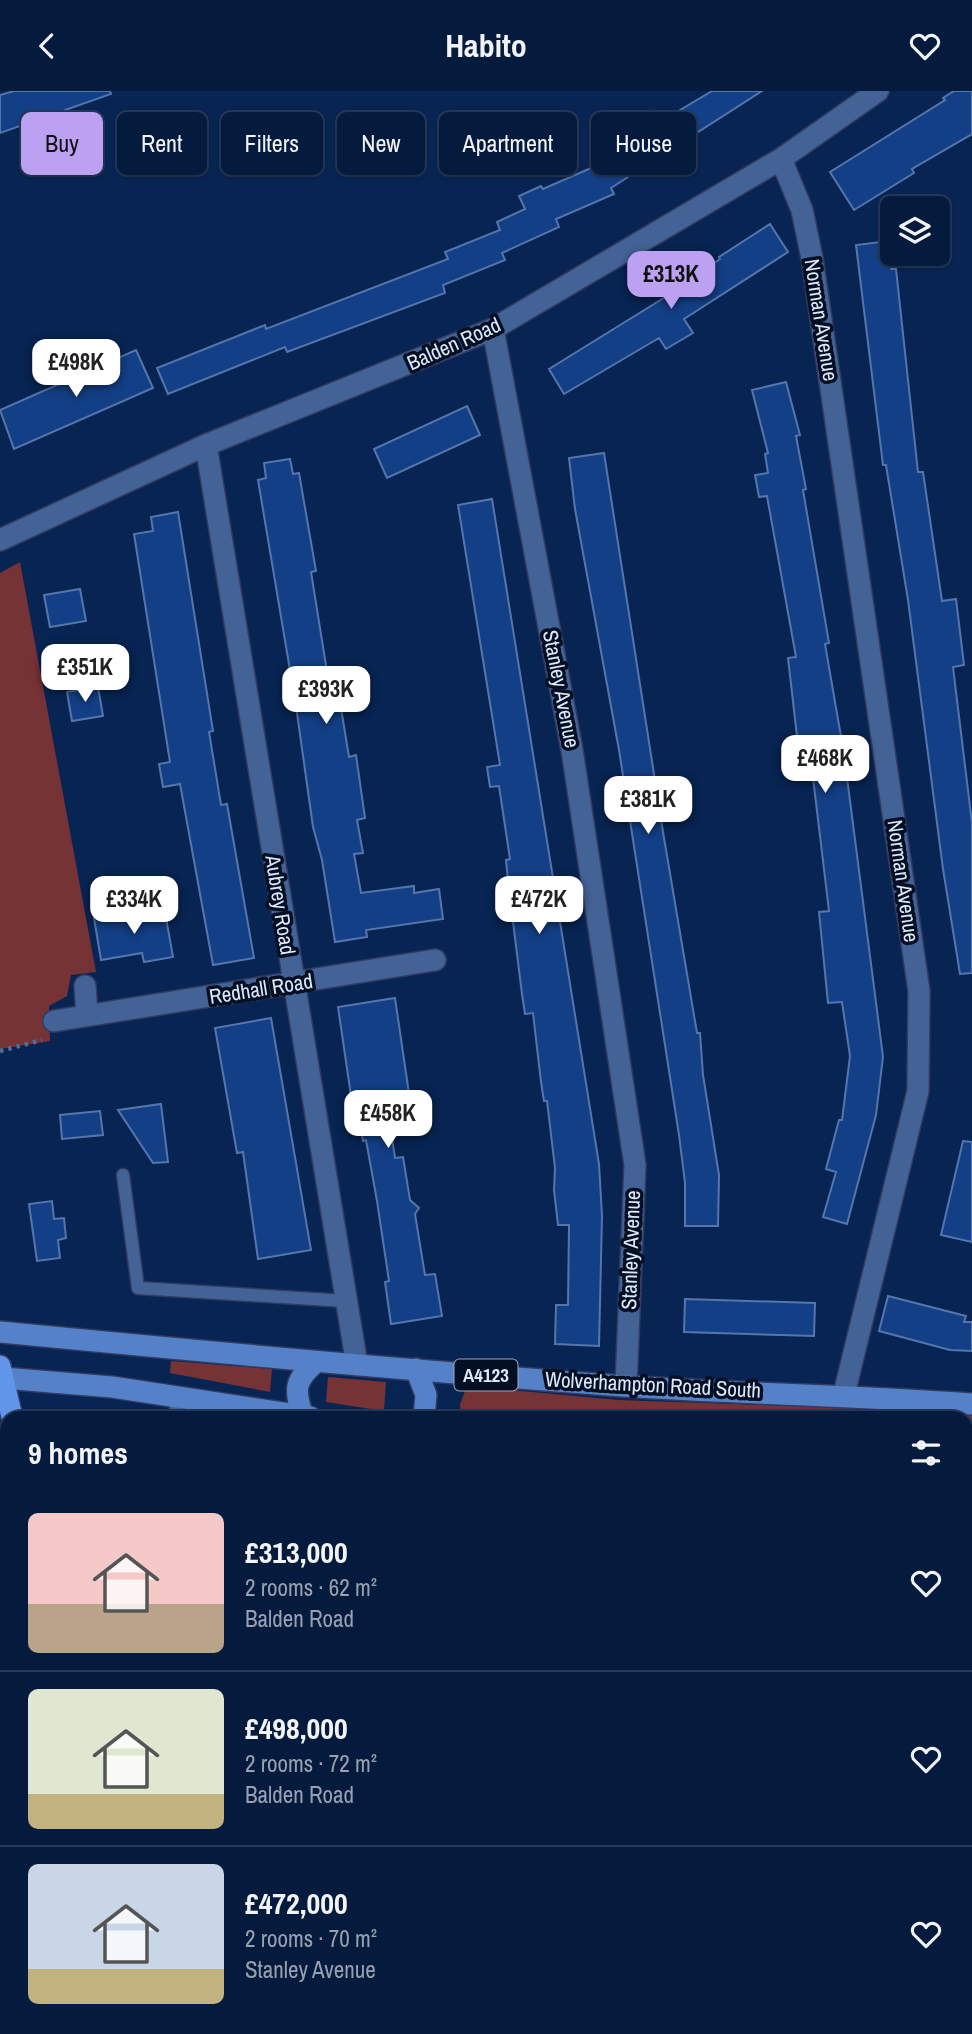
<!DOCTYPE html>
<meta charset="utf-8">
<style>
:root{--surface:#051b3e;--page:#0e2445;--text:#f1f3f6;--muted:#97a1b0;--line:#263958;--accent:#bca0f2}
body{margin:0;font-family:"Archivo Narrow",sans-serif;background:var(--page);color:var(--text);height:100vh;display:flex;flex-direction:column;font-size:26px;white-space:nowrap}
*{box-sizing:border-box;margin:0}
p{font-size:23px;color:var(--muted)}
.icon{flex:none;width:38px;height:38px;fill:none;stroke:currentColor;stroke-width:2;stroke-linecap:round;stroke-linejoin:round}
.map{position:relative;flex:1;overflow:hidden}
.details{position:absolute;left:0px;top:1320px;width:973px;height:625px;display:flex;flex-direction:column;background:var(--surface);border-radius:21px 21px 0 0;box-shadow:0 2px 5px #0004,0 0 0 2px var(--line)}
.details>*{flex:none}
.banner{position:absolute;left:21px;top:21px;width:931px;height:63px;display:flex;gap:14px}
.controls{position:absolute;left:880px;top:105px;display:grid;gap:14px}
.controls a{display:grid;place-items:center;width:70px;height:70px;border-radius:10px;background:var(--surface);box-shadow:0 2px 5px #0004,0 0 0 2px var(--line);font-size:35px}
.price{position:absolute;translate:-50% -60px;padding:0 16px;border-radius:14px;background:#fff;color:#222;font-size:23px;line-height:46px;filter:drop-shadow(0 2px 4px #0008)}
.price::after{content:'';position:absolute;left:50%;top:42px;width:21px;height:16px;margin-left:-10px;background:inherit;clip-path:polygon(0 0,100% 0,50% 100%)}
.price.current{background:var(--accent);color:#111}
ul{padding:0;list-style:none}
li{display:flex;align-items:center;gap:21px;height:175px;padding:0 28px}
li+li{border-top:2px solid var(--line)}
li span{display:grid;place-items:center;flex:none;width:196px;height:140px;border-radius:10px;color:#555}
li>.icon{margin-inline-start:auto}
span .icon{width:84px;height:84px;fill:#fffc;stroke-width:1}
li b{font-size:30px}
h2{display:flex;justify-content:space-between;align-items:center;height:84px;padding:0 28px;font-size:30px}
.chip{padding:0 24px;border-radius:10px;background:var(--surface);box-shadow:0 2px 5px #0004,0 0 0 2px var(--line);font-size:24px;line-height:63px}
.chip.current{background:var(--accent);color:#111}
header{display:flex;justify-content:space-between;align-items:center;height:91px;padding:0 28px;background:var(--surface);font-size:32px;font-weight:700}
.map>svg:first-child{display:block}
.green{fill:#753336}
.building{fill:#133f86;stroke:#5576ac;stroke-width:2}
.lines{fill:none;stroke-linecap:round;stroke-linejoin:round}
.lane-casing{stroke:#313a61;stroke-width:15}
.street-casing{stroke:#313a61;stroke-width:24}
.primary-casing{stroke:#313a61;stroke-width:24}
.highway-casing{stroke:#313a61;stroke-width:24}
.path{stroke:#566c90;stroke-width:4.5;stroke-dasharray:3.5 5;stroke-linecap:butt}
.lane{stroke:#436397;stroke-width:12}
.street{stroke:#436397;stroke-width:21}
.primary{stroke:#5581c9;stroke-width:21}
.highway{stroke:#6195ea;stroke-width:21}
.labels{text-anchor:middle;stroke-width:7;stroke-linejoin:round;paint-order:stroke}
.shield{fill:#040f23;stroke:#9ca7ba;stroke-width:2}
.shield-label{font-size:19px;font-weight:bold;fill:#dde8fb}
.street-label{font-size:21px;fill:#dde8fb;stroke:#040f23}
</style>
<header><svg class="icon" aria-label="back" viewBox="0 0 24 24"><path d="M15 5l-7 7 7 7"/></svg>Habito<svg class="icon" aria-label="heart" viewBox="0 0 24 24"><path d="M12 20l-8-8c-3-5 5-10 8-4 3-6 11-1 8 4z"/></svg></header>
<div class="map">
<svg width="972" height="1943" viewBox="0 0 972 1943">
<rect width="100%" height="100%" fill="#072452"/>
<path class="green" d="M20 471 96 881 71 884 67 905 49 915 50 950 0 958V482Z
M171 1270 272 1278 270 1301 170 1282Z
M328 1286 386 1291 384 1320 326 1311Z
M467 1295 618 1309 972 1321V1366H966V1326H461L460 1313Z"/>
<path class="building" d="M14 0H110L111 3 0 42V4Z
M712 0H762L611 97 614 103 556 128 559 136 502 162 505 169 443 194 445 202 287 261 285 256 168 303 157 277 265 234 266 238 448 168 445 161 500 139 497 131 525 118 519 105 541 95 543 98 605 71 603 67 612 61 606 51 653 20 660 31Z
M954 0H972V43L912 78 914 82 854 119 830 81 945 9 943 7Z
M770 133 788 161 684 228 693 242 666 258 659 247 564 303 549 278 675 200 720 168 719 166Z
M888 150 891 178H896L918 381H923L942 510 956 508 964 574 953 576 972 732V882L960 883 943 778 908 509 886 374H883L856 154Z
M136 259 153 297 14 358 0 319Z
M786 291 800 344 796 345 806 398 803 399 829 552 825 553 844 663 883 966 876 1024 847 1133 823 1126 836 1081 826 1078 839 1029H842L850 965 842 911 828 912 819 821 829 820 813 687 802 689 788 567 796 566 767 405 759 406 755 384 768 382 765 363 768 362 752 299Z
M467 315 480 344 387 387 374 358Z
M604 362 663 741 697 942H700L703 984 719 1084 718 1135H685V1092L679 1044 619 659 575 418 569 367Z
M290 368 293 383 299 382 316 480 311 481 333 618 341 617 349 666 356 664 365 727 357 729 363 762 354 763 361 802 414 795V802L439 798 443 828 366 839 367 846 335 851 322 769 313 736 296 615 258 389 266 387 264 372Z
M492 408 599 1073 602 1125 599 1255 555 1253 556 1214H568L569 1134H558L554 1099 555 1077 547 1010H544L541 991 533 922 525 923 522 903 508 791 506 769 510 768 499 695 490 696 487 676 500 674 458 414Z
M178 421 213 640 209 641 221 714 227 713 254 867 213 874 180 693 163 696 159 673 170 671 134 443 153 440 151 426Z
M80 498 86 530 50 536 44 504Z
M98 596 103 625 72 630 67 601Z
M128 821 129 827 165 821 173 866 144 871 142 862 101 869 94 827Z
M395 907 412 1023 389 1027 395 1067 403 1066 410 1109 419 1117 415 1123 425 1184 435 1183 442 1225 391 1233 385 1191 389 1190 377 1110 366 1049 363 1050 360 1031 355 1032 338 916Z
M271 927 311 1159 258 1168 243 1061 237 1062 215 937Z
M161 1013 168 1071 153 1072 118 1019Z
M100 1020 103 1044 62 1048 60 1024Z
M963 1050 972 1051V1151L941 1144Z
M52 1110 54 1128 64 1127 66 1147 58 1149 60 1167 37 1170 29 1113Z
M888 1205 966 1225 964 1231H972V1260L950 1259 879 1240Z
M685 1208 815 1212 814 1245 684 1241Z"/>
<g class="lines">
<defs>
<path id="lane" d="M123 1084 138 1197 346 1210
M175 1326 177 1306
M966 1591 972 1590
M0 1652 7 1651
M279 1937 280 1943
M376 1937H403
M632 1937 646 1943
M681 1943 684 1937"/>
<path id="street" d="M781 68 802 119 812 167 919 900 918 1000 844 1303
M493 238 572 659 635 1074 626 1295
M206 354 357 1274
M0 449 206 354 493 238 781 68 878 0
M85 895 87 924
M54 930 435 869
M0 1718H7
M966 1854 972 1849
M910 1943 912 1937"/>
<path id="primary" d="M0 1241C207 1261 415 1280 623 1295 739 1303 856 1304 972 1313
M416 1278 426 1304 424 1326
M3 1287 112 1296 310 1326
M303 1325C294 1300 294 1289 316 1271
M966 1381H972"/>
<path id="highway" d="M0 1275 12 1326
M0 1473 7 1516
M48 1937V1943
M117 1937 119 1943"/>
</defs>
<use href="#lane" class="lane-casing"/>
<use href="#street" class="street-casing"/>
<use href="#primary" class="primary-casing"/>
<use href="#highway" class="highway-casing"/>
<path class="path" d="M0 960 42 949
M0 1343 7 1373"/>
<use href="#lane" class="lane"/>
<use href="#street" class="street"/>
<use href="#primary" class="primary"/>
<use href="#highway" class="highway"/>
</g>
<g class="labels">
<rect class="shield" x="454.5" y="1268.5" width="63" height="31" rx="5"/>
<g class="shield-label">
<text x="486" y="1291">A4123</text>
</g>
<g class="street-label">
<text transform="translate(821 229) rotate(81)" y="7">Norman Avenue</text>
<text transform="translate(454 253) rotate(-24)" y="7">Balden Road</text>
<text transform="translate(561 598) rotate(79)" y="7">Stanley Avenue</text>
<text transform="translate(903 790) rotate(82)" y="7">Norman Avenue</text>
<text transform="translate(280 814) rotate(81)" y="7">Aubrey Road</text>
<text transform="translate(261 898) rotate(-9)" y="7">Redhall Road</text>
<text transform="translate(631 1159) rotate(-88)" y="7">Stanley Avenue</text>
<text transform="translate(653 1294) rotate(3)" y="7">Wolverhampton Road South</text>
</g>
</g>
</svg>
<div class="controls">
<a><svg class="icon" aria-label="layers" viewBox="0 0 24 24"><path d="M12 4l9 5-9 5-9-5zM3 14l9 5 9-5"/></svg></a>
</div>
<b class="price current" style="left:671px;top:220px">£313K</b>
<b class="price" style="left:76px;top:308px">£498K</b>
<b class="price" style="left:85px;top:613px">£351K</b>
<b class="price" style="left:326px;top:635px">£393K</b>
<b class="price" style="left:825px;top:704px">£468K</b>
<b class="price" style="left:648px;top:745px">£381K</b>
<b class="price" style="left:134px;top:845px">£334K</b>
<b class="price" style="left:539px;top:845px">£472K</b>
<b class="price" style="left:388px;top:1059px">£458K</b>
<div class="banner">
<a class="chip current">Buy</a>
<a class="chip">Rent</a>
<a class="chip">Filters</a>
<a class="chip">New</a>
<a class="chip">Apartment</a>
<a class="chip">House</a>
</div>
<section class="details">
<h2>9 homes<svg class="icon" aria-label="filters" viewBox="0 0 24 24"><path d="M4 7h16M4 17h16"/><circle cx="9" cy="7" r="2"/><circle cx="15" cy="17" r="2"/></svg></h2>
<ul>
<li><span style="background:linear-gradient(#f6c9c9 65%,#b9a48a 0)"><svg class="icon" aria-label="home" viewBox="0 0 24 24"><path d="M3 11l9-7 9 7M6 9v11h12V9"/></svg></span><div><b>£313,000</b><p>2 rooms · 62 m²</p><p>Balden Road</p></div><svg class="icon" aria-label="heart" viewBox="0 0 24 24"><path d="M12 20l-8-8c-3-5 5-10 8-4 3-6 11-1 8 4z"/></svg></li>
<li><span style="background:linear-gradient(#dfe7d0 75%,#c2b280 0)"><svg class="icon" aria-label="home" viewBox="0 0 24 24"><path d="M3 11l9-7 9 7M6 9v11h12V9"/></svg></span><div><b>£498,000</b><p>2 rooms · 72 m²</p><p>Balden Road</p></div><svg class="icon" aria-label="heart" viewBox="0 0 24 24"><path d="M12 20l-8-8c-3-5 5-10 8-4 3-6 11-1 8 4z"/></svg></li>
<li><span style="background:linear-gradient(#c9d6e8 75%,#c2b280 0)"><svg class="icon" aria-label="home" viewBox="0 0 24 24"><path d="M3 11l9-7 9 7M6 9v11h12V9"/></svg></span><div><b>£472,000</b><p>2 rooms · 70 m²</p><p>Stanley Avenue</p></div><svg class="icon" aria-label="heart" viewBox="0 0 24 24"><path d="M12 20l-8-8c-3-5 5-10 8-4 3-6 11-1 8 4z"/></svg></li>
</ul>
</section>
</div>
